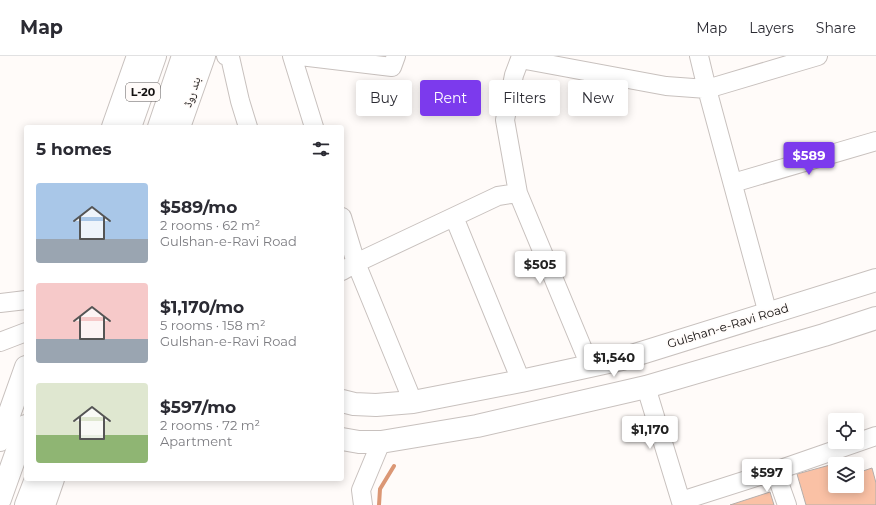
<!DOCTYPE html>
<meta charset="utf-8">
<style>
:root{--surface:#fff;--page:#f2f2f3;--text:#2b2b33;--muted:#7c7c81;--line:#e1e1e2;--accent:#7c3aed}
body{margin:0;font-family:Montserrat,"Noto Naskh Arabic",sans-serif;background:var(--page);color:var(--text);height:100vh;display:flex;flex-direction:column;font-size:15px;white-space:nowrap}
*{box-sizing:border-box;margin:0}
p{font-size:13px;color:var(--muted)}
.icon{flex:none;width:22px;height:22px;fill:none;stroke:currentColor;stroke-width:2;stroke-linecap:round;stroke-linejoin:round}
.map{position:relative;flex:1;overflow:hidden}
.details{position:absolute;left:24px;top:69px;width:320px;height:356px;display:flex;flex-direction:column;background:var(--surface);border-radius:4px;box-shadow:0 2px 10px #0003}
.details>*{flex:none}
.banner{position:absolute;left:356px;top:24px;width:380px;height:36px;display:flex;gap:8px}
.controls{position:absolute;left:828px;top:357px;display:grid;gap:8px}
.controls a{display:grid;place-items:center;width:36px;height:36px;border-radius:4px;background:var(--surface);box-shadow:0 2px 10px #0003;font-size:20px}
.price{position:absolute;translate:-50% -34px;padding:0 9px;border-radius:4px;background:#fff;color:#222;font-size:13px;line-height:26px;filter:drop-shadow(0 1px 2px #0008)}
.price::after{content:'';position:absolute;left:50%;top:24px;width:12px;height:9px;margin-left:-6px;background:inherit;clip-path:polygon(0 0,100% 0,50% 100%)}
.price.active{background:var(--accent);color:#fff}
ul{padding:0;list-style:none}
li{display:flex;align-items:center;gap:12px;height:100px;padding:0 12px}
li span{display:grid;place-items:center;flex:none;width:112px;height:80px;border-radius:4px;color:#555}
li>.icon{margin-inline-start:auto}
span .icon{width:48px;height:48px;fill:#fffc;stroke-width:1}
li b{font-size:17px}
h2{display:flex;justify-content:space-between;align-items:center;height:48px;padding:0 12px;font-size:17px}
.chip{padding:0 14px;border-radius:4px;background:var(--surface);box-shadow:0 2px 10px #0003;font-size:14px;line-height:36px}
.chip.active{background:var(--accent);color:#fff}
header{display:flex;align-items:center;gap:24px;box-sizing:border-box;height:56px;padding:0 20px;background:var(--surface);border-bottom:1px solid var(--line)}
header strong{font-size:19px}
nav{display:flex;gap:22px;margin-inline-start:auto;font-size:14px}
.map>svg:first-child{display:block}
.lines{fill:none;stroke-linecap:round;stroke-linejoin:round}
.stream{stroke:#db9775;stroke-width:4}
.building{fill:#fac1a5;stroke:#b4adaa}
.minor-casing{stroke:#c8c1be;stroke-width:20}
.major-casing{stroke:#c8c1be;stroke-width:24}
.highway-casing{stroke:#c8c1be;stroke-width:24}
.minor{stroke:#fff;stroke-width:18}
.major{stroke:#fff;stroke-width:22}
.highway{stroke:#fff;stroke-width:22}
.labels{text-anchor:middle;stroke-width:3;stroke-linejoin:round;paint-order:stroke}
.shield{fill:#fffbf9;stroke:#5a5756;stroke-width:1}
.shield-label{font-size:11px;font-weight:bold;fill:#141110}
.street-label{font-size:12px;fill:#141110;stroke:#fffbf9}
</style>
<header>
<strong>Map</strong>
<nav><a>Map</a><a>Layers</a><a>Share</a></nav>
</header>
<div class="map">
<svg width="876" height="449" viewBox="0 0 876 449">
<rect width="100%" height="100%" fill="#fffbf9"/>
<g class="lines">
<path class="stream" d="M379 449 380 433 394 410"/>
</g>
<path class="building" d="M830 409 834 423H835V430H857V417L872 412 876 427V449H806L797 418Z
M770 436 774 449H730Z"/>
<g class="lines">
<defs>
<path id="minor" d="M226 0 230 1 240 45 248 71
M292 0 314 71
M300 0 392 11 396 0
M699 0 707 33 768 258
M733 127 876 85
M518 137 590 310
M342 161 356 207 413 346
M454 161 521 325
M342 215 356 207 498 140 518 137 505 64 514 19 520 3 666 30 707 33 818 0
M0 247 26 244
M0 286 26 276
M646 331 682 449
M775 415 787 449
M681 445 775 415 876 380
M363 449 361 434 381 386"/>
<path id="major" d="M113 71 138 0
M179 71 204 0
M342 345 354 348 376 349 413 346 521 325 622 303 876 224
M342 383 359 386H381L477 370 646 331 824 279 876 262
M0 384 26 311
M44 449 53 423"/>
<path id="highway" d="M130 71 155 0
M159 71 183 0
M0 443 26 370
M26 449 36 423"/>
</defs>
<use href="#minor" class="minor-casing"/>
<use href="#major" class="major-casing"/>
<use href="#highway" class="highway-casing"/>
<use href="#minor" class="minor"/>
<use href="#major" class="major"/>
<use href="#highway" class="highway"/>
</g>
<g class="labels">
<rect class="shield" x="126" y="27" width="34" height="18" rx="3"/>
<g class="shield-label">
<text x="143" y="40">L-20</text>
</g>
<g class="street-label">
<text transform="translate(192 36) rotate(-71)" y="4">بند روڈ</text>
<text transform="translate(728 270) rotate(-17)" y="4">Gulshan-e-Ravi Road</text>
</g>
</g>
</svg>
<div class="controls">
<a><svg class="icon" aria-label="locate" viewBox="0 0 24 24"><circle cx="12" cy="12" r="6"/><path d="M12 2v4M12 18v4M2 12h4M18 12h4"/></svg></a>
<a><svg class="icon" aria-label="layers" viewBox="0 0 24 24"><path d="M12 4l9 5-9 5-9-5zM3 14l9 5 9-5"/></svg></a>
</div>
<b class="price active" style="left:809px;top:120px">$589</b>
<b class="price" style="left:540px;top:229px">$505</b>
<b class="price" style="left:614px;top:322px">$1,540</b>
<b class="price" style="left:650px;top:394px">$1,170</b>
<b class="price" style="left:767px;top:437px">$597</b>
<div class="banner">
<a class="chip">Buy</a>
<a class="chip active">Rent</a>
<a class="chip">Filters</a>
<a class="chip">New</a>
</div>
<section class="details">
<h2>5 homes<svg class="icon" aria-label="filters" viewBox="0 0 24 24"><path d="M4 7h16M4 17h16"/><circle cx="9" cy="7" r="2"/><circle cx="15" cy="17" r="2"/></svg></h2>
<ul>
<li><span style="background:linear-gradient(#a9c7e8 70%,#9aa5b1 0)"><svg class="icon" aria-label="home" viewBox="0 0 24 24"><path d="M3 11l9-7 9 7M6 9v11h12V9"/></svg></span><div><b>$589/mo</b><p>2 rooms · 62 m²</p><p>Gulshan-e-Ravi Road</p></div></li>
<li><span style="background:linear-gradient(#f6c9c9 70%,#9aa5b1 0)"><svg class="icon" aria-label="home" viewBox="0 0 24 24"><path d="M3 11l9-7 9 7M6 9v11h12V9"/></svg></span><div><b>$1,170/mo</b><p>5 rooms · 158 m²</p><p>Gulshan-e-Ravi Road</p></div></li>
<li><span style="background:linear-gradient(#dfe7d0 65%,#8fb573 0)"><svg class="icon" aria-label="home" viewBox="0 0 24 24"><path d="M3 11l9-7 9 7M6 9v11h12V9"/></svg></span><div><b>$597/mo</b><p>2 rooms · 72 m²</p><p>Apartment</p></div></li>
</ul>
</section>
</div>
